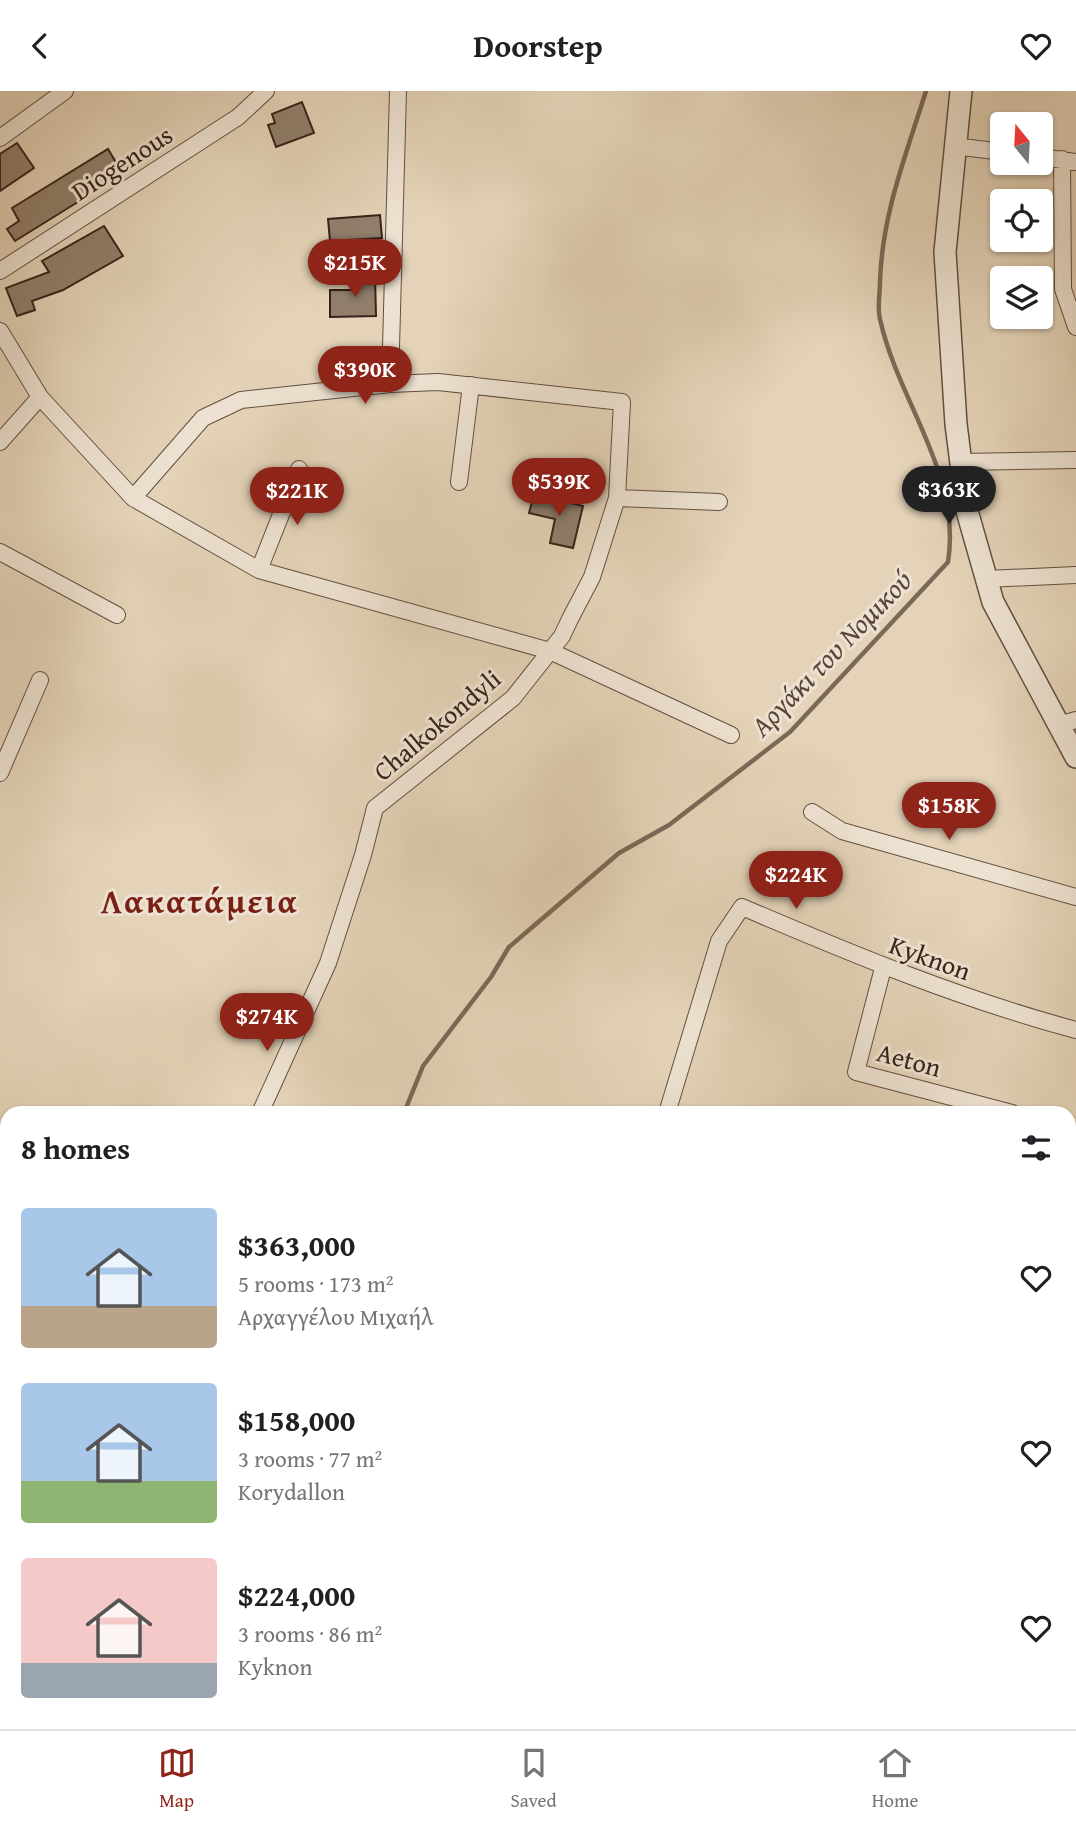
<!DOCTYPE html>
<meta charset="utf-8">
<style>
:root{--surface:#fff;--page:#f2f2f2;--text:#202124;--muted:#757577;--line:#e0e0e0;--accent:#8f2418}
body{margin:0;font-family:"Gentium Book Plus",serif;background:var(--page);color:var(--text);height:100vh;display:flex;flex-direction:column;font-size:26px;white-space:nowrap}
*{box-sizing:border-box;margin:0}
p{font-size:23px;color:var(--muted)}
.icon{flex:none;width:38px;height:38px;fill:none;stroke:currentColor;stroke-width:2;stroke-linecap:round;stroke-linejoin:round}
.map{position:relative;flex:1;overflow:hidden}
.details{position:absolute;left:0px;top:1015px;width:1076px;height:623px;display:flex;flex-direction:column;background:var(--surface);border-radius:21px 21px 0 0;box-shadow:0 2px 5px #0004}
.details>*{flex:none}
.needle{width:46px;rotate:342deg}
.tools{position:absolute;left:990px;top:21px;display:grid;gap:14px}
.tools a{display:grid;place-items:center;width:63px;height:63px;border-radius:7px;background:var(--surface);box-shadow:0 2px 5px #0004;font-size:35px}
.price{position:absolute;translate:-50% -60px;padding:0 16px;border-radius:24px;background:var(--accent);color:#fff;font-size:23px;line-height:46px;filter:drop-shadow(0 2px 4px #0008)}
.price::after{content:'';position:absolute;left:50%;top:42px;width:21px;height:16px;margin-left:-10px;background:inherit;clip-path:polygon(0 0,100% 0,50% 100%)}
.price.active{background:#222;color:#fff}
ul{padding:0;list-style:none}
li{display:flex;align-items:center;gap:21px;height:175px;padding:0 21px}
li span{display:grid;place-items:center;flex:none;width:196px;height:140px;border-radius:7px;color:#555}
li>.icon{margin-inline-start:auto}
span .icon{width:84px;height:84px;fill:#fffc;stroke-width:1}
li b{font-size:30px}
h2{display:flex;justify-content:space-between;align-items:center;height:84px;padding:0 21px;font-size:30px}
header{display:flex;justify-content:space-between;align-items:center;height:91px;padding:0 21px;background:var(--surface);font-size:32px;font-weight:700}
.tabs{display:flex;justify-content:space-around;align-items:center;height:98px;border-top:2px solid var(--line);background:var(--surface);font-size:19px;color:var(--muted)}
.tabs a{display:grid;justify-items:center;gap:4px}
.tabs .active{color:var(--accent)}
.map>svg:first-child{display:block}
.green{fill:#c7b59d;stroke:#7f6c5b;stroke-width:2}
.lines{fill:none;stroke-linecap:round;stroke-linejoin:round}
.stream{stroke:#7b6958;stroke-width:4.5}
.building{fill:#917f6c;stroke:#372319;stroke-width:2}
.minor-casing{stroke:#624f41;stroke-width:18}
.tertiary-casing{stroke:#624f41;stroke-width:24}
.primary-casing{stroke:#372319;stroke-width:29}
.minor{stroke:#ede2d1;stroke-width:16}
.tertiary{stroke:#ede2d1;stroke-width:21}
.primary{stroke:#e4d3b8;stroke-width:26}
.labels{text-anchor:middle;stroke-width:6;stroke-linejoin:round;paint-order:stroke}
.street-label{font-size:26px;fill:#372319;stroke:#ede2d1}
.water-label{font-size:28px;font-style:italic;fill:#594638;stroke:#ede2d1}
.district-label{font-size:33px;font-weight:bold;letter-spacing:2px;fill:#7a1f14;stroke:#ede2d1}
</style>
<header><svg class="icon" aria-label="back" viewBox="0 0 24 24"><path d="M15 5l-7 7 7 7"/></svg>Doorstep<svg class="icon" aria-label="heart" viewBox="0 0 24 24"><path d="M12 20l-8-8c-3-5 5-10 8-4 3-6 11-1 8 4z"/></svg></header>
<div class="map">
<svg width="1076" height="1638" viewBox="0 0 1076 1638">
<rect width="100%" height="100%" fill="#e4d3b8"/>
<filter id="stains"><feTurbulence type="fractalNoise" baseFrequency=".00286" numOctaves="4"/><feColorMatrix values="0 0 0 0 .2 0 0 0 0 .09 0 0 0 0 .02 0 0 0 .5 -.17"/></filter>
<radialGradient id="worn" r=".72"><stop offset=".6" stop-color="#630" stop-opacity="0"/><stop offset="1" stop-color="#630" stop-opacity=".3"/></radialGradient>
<path class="green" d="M0 1292 7 1294V1374L0 1371Z"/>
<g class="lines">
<path class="stream" d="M404 1022 423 975 491 886 509 856 619 762 669 734 790 641 948 471C962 382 898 311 880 228 877 217 880 203 880 191 882 123 906 64 926 0
M274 1638 279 1631"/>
</g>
<path class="building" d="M302 11 314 42 276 56 268 34 275 32 272 23Z
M17 52 34 77 0 100V63Z
M108 58 123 83 15 150 7 138 19 130 12 117Z
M380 124 382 147 330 150 328 128Z
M104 135 123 165 63 199 32 210 35 219 17 225 6 197 49 181 42 170Z
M352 184H375L376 225 330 226V199H352Z
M534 403 583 415 573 457 550 452 555 428 529 422Z"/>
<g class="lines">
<defs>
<path id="minor" d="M0 47 65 0
M954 55 1003 61
M1041 66 1076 71
M1062 68 1063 198 1076 236
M0 180 238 26 266 0
M0 240 40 306 133 407 259 479 550 560 731 644
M390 293 398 0
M0 351 40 306
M960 371 1076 369
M459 391 471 294
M133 407 203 327 241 309 390 293 438 291 622 311 617 407 592 486 570 528 562 545 513 607 375 717 363 764 328 872 260 1022
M617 407 719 411
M0 461 117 524
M259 479 299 378
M986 488 1076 484
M1059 634 1076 629
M0 682 40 589
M812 721 842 740 1076 806
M883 877 856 981 1012 1022
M667 1022 719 850 742 816C852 863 960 908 1076 939
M1069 1146 1076 1148
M0 1571 7 1572
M1069 1582 1076 1585
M164 1631V1638
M694 1631 695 1638
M388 1638 391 1631
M535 1638 537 1631"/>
<path id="tertiary" d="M961 0 945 161 956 333 967 420 993 511 1076 666
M0 1390 7 1393
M367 1631 375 1638
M822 1638 824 1631"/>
<path id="primary" d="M1069 1548 1076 1538
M1001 1638 1005 1631"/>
</defs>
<use href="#minor" class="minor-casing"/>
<use href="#tertiary" class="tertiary-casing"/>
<use href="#primary" class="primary-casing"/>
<use href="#minor" class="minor"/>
<use href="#tertiary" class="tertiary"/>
<use href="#primary" class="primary"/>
</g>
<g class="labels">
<g class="street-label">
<text transform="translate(122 72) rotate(-33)" y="9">Diogenous</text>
<text transform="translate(437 634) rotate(-40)" y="9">Chalkokondyli</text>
<text transform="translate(930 867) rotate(20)" y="9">Kyknon</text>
<text transform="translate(909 969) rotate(15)" y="9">Aeton</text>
</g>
<g class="water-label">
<text transform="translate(831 562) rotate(-46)" y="10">Αργάκι του Νομικού</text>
</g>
<g class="district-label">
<text x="200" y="822">Λακατάμεια</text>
</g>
</g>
<rect width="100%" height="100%" filter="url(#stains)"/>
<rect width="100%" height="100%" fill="url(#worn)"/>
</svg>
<div class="tools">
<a><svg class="needle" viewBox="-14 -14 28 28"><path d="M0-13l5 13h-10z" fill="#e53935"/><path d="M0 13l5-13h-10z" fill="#757577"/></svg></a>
<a><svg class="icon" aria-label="locate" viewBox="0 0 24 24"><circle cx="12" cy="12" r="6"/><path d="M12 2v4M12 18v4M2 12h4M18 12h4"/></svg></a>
<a><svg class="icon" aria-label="layers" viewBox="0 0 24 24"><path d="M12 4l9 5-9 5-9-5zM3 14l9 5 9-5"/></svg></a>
</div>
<b class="price" style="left:355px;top:208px">$215K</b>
<b class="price" style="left:365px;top:315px">$390K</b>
<b class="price" style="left:559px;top:427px">$539K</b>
<b class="price active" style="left:949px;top:435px">$363K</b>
<b class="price" style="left:297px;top:436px">$221K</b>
<b class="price" style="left:949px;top:751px">$158K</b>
<b class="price" style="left:796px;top:820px">$224K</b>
<b class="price" style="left:267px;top:962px">$274K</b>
<section class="details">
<h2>8 homes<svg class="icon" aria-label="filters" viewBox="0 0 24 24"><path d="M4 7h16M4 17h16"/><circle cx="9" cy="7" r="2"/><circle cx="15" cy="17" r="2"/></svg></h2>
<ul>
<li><span style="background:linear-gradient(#a9c7e8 70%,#b9a48a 0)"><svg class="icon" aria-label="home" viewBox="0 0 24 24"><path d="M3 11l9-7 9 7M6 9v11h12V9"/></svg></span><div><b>$363,000</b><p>5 rooms · 173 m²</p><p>Αρχαγγέλου Μιχαήλ</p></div><svg class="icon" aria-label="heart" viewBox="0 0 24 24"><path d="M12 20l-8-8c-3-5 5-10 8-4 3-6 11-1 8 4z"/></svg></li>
<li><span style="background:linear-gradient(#a9c7e8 70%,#8fb573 0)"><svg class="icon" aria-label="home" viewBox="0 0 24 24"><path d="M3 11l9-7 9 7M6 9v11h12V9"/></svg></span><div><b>$158,000</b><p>3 rooms · 77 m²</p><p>Korydallon</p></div><svg class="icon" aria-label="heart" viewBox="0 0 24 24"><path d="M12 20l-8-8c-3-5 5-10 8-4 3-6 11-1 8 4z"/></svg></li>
<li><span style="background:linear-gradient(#f6c9c9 75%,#9aa5b1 0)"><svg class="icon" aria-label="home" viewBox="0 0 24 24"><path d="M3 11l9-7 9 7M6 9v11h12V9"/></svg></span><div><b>$224,000</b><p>3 rooms · 86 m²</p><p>Kyknon</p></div><svg class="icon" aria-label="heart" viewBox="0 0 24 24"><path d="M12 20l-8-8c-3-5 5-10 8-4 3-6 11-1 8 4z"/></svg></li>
</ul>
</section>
</div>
<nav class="tabs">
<a class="active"><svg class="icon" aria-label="map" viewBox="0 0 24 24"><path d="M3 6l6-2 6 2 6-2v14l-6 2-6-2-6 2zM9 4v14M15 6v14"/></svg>Map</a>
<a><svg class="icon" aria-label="saved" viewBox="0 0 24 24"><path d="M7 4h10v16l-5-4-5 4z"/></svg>Saved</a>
<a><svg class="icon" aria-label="home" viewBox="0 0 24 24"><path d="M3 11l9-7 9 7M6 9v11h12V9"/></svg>Home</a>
</nav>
